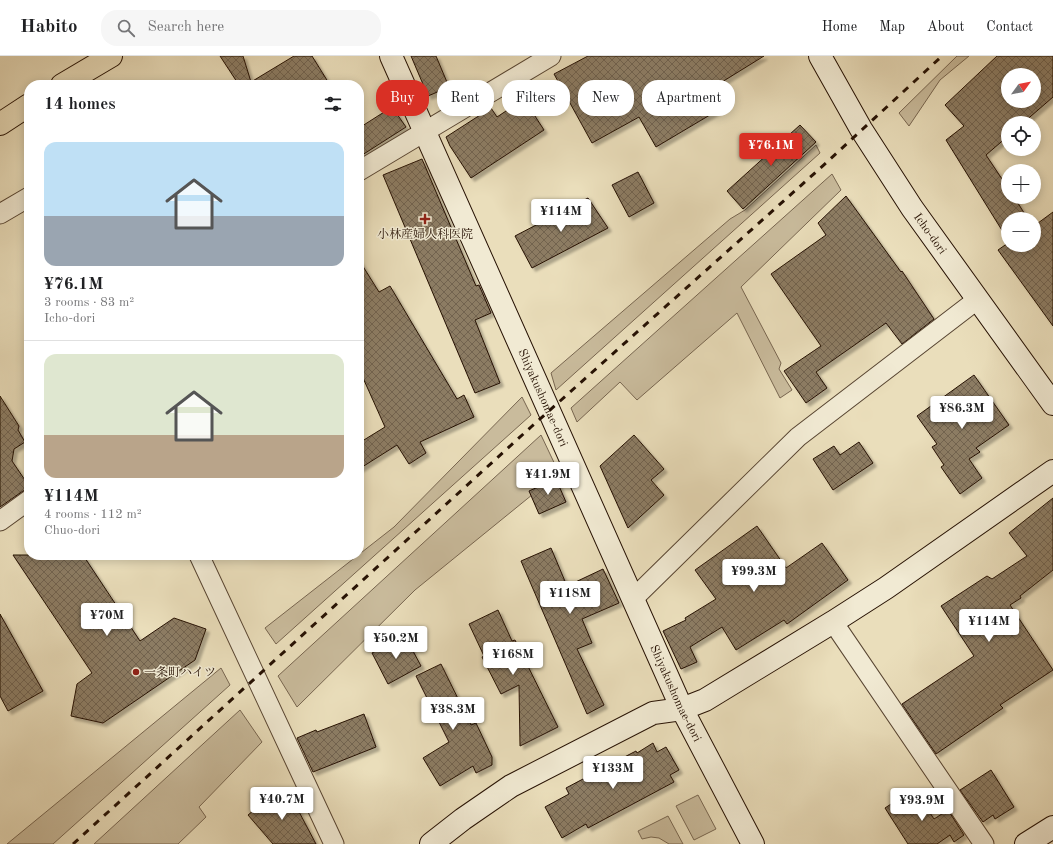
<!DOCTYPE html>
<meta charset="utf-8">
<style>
:root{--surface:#fff;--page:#f6f6f6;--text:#202124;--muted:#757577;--line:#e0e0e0;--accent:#d93025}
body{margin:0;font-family:"Old Standard TT","Noto Serif JP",serif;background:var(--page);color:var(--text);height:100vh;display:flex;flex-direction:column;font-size:15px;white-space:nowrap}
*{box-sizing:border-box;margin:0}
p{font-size:13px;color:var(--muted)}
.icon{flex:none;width:22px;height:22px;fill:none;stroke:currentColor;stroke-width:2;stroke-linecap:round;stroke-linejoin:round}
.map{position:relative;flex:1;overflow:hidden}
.side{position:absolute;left:24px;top:24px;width:340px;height:480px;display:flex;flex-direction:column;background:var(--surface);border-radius:16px;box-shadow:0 2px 10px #0003}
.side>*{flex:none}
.hud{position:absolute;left:376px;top:24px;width:380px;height:36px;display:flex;gap:8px}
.needle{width:26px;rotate:57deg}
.fabs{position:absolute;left:1001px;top:12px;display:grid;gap:8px}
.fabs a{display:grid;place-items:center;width:40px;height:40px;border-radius:50%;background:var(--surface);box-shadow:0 2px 10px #0003;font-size:20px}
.price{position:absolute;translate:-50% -34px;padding:0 9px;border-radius:4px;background:#fff;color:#222;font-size:13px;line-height:26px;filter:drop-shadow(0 1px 2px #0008)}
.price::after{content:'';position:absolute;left:50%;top:24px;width:12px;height:9px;margin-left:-6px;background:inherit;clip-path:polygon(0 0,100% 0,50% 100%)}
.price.current{background:var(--accent);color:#fff}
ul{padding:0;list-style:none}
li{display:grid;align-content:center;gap:8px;height:212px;padding:0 20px}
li+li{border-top:1px solid var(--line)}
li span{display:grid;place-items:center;height:124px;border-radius:12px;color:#555}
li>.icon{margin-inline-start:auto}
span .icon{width:72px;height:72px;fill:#fffc;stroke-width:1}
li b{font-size:17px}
h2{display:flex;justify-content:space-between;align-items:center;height:48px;padding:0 20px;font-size:17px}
.chip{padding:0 14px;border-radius:16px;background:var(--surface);box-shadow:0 2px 10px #0003;font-size:14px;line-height:36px}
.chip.current{background:var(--accent);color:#fff}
header{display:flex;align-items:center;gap:24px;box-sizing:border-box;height:56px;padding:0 20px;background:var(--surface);border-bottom:1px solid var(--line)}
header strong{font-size:19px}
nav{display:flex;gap:22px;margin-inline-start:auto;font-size:14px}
.search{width:280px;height:36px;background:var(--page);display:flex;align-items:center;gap:10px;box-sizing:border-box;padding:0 14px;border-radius:16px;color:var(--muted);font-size:15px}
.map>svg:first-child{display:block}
.green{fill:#c9bb9c;stroke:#786650}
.building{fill:url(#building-cross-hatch);stroke:#261103;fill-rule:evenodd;filter:url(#shadow)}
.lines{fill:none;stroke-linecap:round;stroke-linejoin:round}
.street-casing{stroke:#574431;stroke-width:21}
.secondary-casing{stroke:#261103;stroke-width:24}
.highway-casing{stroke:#261103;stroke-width:24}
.street{stroke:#f1ead3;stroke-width:19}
.secondary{stroke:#f1ead3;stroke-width:22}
.highway{stroke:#eadebb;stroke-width:22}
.rail{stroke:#261103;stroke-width:3;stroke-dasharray:7 7;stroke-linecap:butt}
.poi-dot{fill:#8f2418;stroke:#f1ead3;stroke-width:1.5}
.labels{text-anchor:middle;stroke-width:3;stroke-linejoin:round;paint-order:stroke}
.poi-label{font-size:12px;fill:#261103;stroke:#f1ead3}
.street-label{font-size:12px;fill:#261103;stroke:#f1ead3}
</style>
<header>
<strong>Habito</strong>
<div class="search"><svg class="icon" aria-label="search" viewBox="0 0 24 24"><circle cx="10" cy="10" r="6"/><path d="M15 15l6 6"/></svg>Search here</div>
<nav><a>Home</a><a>Map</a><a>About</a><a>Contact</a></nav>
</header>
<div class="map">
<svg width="1053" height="788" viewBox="0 0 1053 788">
<defs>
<pattern id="building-cross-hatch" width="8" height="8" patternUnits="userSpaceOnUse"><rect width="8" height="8" fill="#8c7c63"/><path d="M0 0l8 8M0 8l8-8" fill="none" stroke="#72644f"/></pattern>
<filter id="shadow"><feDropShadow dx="3.5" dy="3.5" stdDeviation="1" flood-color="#0004"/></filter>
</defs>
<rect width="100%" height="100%" fill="#eadebb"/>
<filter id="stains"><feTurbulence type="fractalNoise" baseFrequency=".005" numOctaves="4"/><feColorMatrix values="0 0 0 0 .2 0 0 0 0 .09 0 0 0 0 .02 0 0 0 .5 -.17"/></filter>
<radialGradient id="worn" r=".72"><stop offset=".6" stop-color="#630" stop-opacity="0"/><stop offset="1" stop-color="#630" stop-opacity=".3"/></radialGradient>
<path class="green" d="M957 0H969L940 24 909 70 899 57Z
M816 89 820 97 556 334 551 317 730 163 745 154Z
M832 118 841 134 741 231 781 307 779 313 792 334 780 342 737 257 637 344 620 326 577 366 571 352Z
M522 341 531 359 276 588 265 572 394 471Z
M541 379 559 417 415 534 297 651 278 620Z
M221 612 230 629 53 788H7Z
M240 654 262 686 199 751 206 761 178 788H94Z
M698 739 716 773 694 784 676 750Z
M668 760 683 788H669L659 782 651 781 642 783 638 775Z"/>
<path class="building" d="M220 0H243L251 26 294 0H312L330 29H239Z
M411 0H436L449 31 428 40Z
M588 0H764L709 34 720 53 656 91 639 61 592 87 554 18Z
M997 0H1053V41L1023 67H1008V80L986 99 1008 132V141H1014L1028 163H1008V184L946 84 964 70 945 49ZM1008 19H1034V45H1008Z
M524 43 544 74 471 122 450 90 446 81 491 52 497 61Z
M392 51 406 71 359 101V72Z
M800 69 816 86 743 153 727 135Z
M422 103 476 230 479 229 491 257 475 264 500 327 475 337 383 119Z
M638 116 654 147 629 161 612 129Z
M846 140 901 216 902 215 934 263 902 288 886 267 816 316 827 332 806 347 784 315 821 290 771 218 826 179 818 167Z
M588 142 608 172 532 212 515 180Z
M1053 156V270L998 194 1008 187V189H1034V170Z
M359 204 379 236 390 230 457 343 464 339 474 361 420 386 426 397 409 408 397 389 359 413V387L385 371 359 313Z
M974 319 1009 369 976 392 980 396 969 403 982 422 960 438 941 411 944 409 932 391 937 388 917 360Z
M0 340 19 370 18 374 25 386 14 393 12 405 29 430V433L23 435 0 451Z
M634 379 664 413 651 424 664 439 628 472 600 410Z
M859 386 873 407 833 434 813 403 834 390 840 399Z
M556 423 566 446 539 458 529 435Z
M1053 442V514L1020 540 1021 542 1010 549 1053 614 1000 649 1003 652 936 698 902 648 974 600 941 550 987 520 992 523 1027 500 1009 477Z
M757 470 786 512 822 487 848 524 787 568 784 564 736 594 722 571 690 591 697 606 681 613 663 575 686 564 685 562 716 543 695 514Z
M551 492 567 530 603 513 619 547 582 563 592 587 577 593 604 649 587 658 521 505Z
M13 499H83L140 585 174 562 206 573 195 604 103 667 71 660 77 628 92 617Z
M498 554 512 585 515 584 558 671 520 690 519 629 501 638 482 601 484 600 469 568Z
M0 558 43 635 8 655 0 640Z
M405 580 421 610 388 628 372 597Z
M441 608 471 669 476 667 492 701V709L476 717 473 710 440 730 423 702 449 686 416 620Z
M364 658 376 691 313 716 297 682 316 674 317 676Z
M653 687 657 696 666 691 679 714 670 719 674 726 588 772 586 768 562 782 545 751 569 738 566 732 583 723 584 724 611 712 609 709 636 695 637 697Z
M991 714 1014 751 995 763 993 759 983 766 960 734Z
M280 732 297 752 316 788H273L248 759Z
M914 733 934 763 948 754 964 779 954 786 950 779 937 788H908L885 752Z"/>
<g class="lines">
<defs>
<path id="street" d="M359 115 551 0
M0 158 29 141
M0 465 29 444
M199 499 334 788
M634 542 798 381 978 243
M833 566 984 788"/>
<g id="secondary">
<path id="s1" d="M391 0 682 653 753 788"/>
<path id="s2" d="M820 0 861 73 912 152 1053 348"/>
<path d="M431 788 463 763 511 730 653 657 682 653 705 644 833 566 886 532 1053 415"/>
<path d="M1026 788 1053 771"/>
</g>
<path id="highway" d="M62 29 111 0
M0 68 29 49"/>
</defs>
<use href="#street" class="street-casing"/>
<use href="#secondary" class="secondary-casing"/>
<use href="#highway" class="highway-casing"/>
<use href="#street" class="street"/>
<use href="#secondary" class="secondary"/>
<use href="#highway" class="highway"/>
<path class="rail" d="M73 788 531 371 826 107 942 0"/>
</g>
<g class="poi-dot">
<path d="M423 157h4v4h4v4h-4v4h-4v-4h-4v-4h4z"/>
<circle cx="136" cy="616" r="4"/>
</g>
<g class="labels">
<g class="poi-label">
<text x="425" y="182">小林産婦人科医院</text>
<text x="144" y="620" text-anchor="start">一条町ハイツ</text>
</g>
<g class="street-label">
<text dy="4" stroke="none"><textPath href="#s2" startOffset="209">Icho-dori</textPath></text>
<text dy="4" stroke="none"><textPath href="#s1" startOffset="374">Shiyakushomae-dori</textPath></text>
<text dy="4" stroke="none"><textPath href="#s1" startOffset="698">Shiyakushomae-dori</textPath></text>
</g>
</g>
<rect width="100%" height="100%" filter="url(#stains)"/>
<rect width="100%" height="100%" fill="url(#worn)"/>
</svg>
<div class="fabs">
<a><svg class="needle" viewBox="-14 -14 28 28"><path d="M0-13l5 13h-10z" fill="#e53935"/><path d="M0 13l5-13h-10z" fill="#757577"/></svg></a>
<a><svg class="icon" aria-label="locate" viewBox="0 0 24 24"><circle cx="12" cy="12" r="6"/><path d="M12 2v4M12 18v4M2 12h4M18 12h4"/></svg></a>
<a>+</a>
<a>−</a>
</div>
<b class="price current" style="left:771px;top:111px">¥76.1M</b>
<b class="price" style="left:561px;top:177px">¥114M</b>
<b class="price" style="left:962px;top:374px">¥86.3M</b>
<b class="price" style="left:548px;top:440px">¥41.9M</b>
<b class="price" style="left:754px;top:537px">¥99.3M</b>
<b class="price" style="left:570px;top:559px">¥118M</b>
<b class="price" style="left:107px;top:581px">¥70M</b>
<b class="price" style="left:989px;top:587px">¥114M</b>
<b class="price" style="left:396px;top:604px">¥50.2M</b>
<b class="price" style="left:513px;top:620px">¥168M</b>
<b class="price" style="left:453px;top:675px">¥38.3M</b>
<b class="price" style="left:613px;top:734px">¥133M</b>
<b class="price" style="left:282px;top:765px">¥40.7M</b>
<b class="price" style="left:922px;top:766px">¥93.9M</b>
<div class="hud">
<a class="chip current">Buy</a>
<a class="chip">Rent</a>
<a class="chip">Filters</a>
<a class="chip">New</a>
<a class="chip">Apartment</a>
</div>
<section class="side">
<h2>14 homes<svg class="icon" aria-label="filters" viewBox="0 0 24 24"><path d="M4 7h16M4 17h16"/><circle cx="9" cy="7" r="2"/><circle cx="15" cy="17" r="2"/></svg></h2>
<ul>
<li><span style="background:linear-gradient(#bfe0f5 60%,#9aa5b1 0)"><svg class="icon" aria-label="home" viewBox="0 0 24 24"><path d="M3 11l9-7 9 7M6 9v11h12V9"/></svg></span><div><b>¥76.1M</b><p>3 rooms · 83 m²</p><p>Icho-dori</p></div></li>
<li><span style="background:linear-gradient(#dfe7d0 65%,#b9a48a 0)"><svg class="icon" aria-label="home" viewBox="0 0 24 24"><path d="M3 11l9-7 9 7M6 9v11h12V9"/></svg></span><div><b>¥114M</b><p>4 rooms · 112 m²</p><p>Chuo-dori</p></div></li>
</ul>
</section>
</div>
